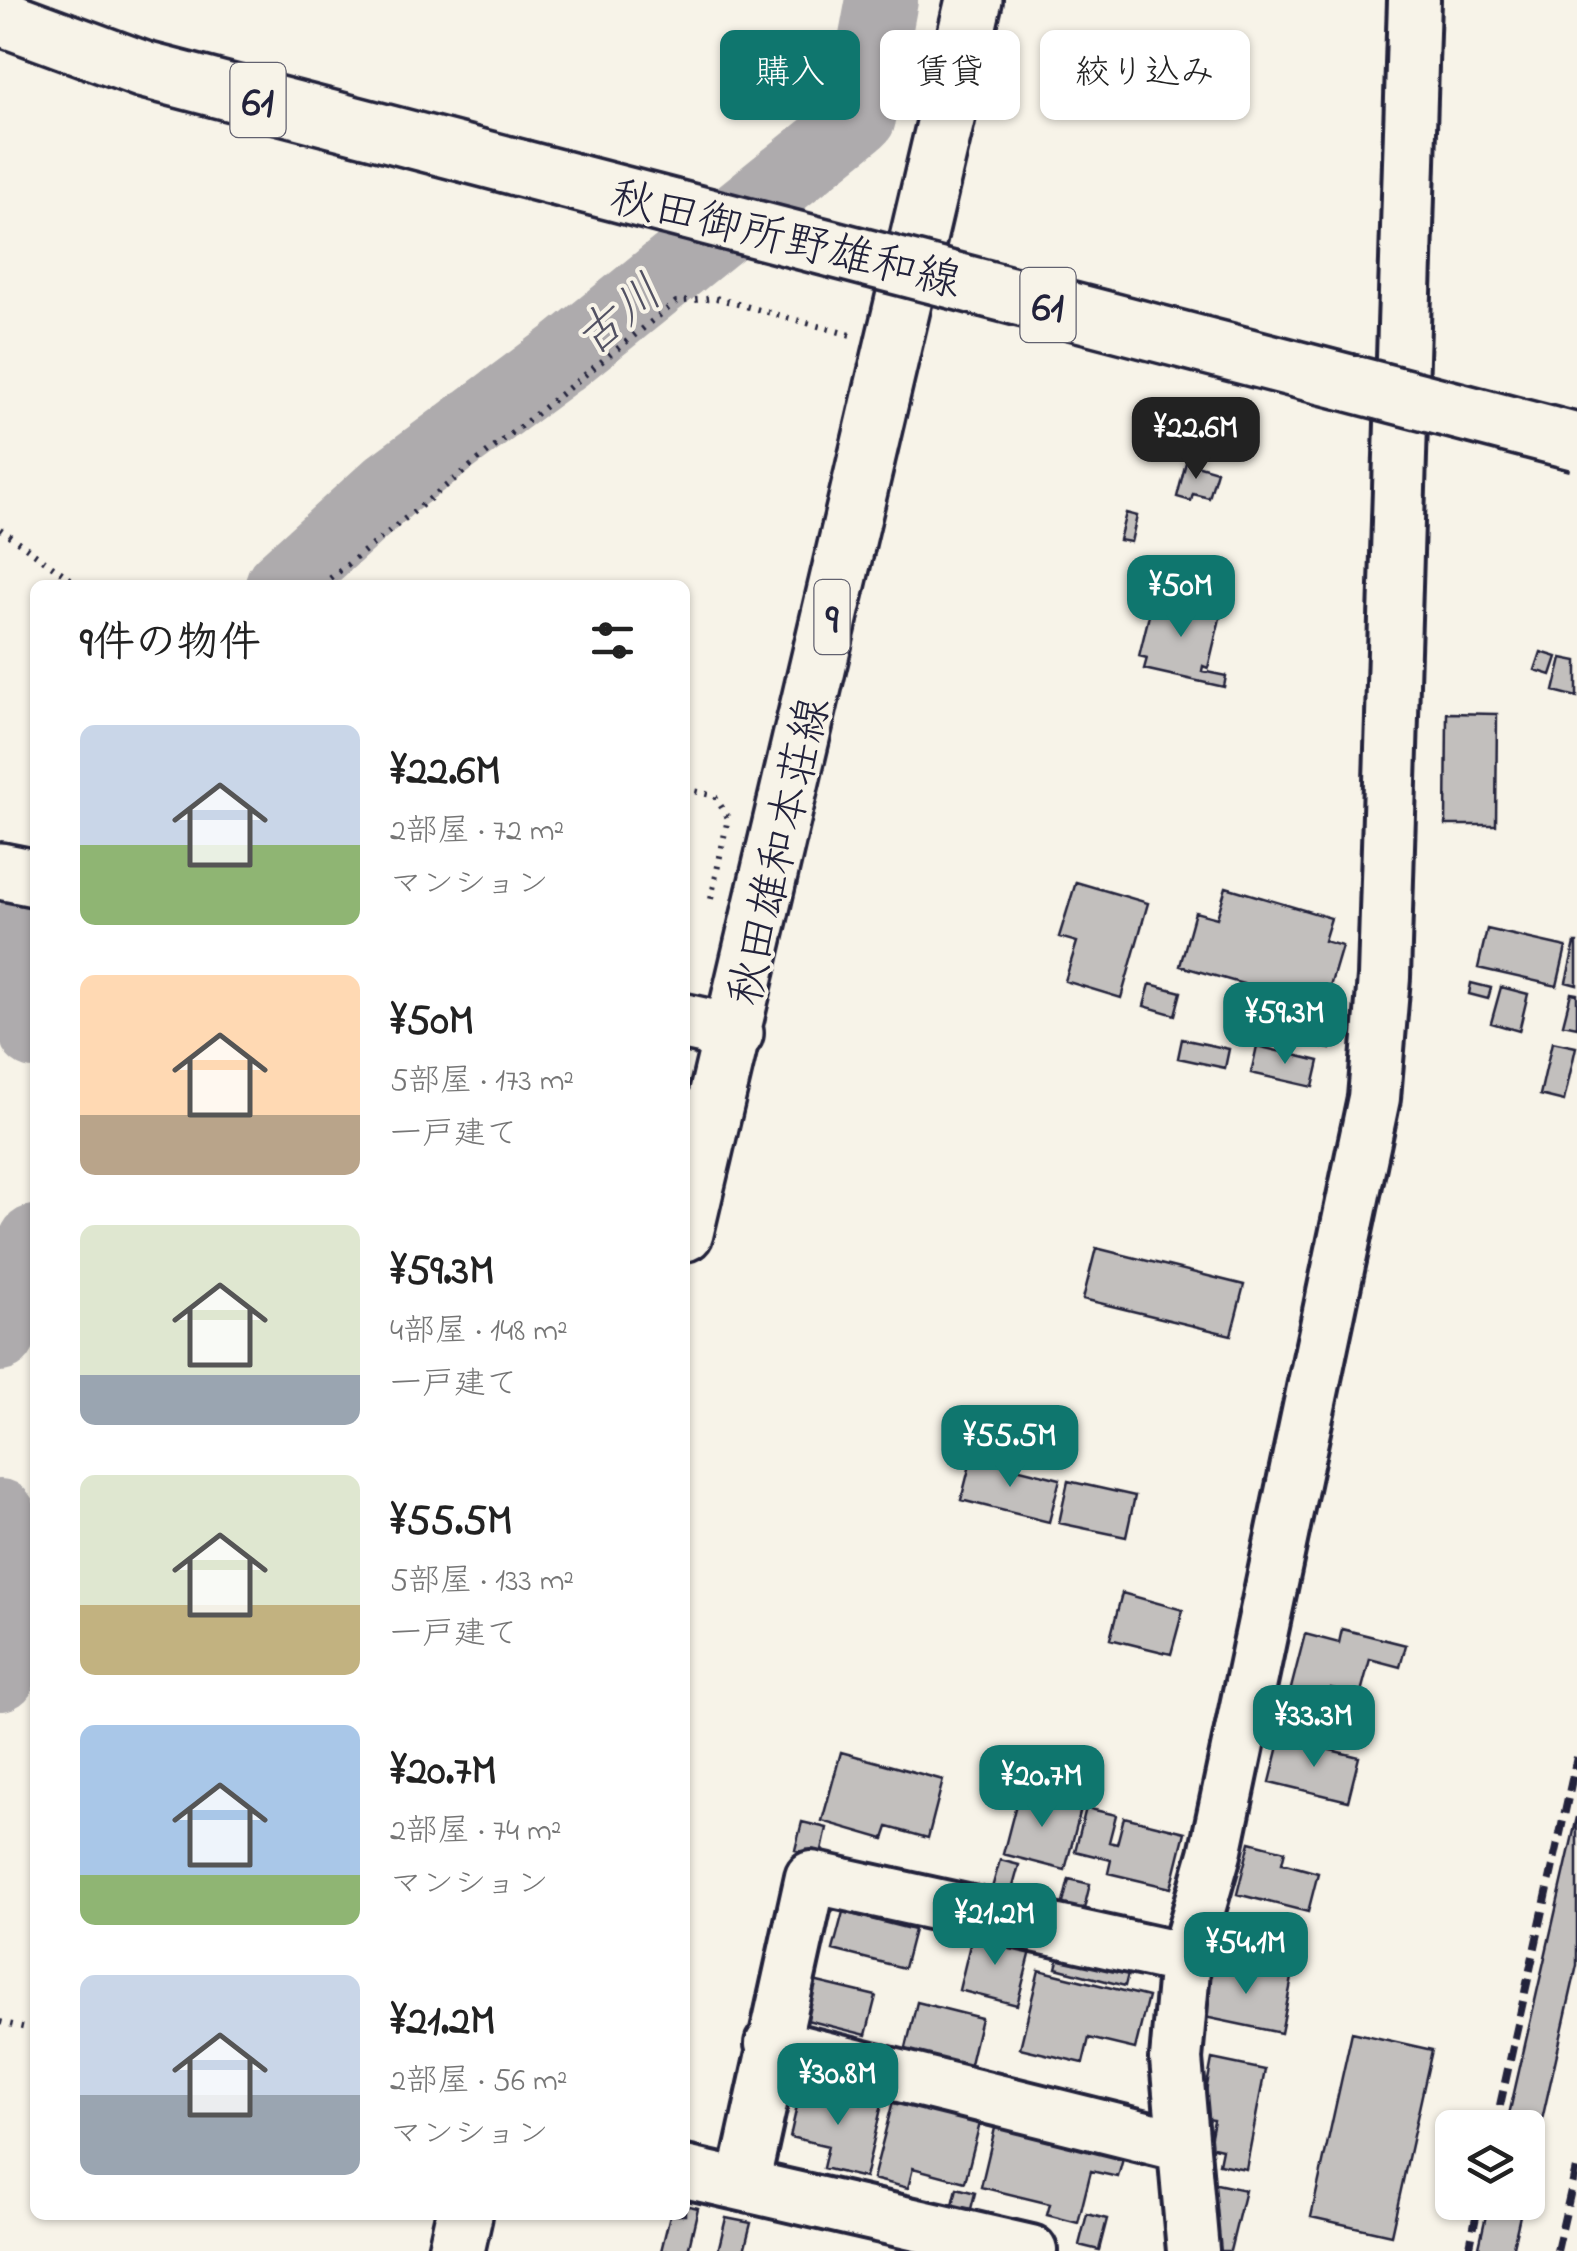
<!DOCTYPE html>
<html lang="ja">
<meta charset="utf-8">
<style>
:root{--surface:#fff;--page:#f2f2f2;--text:#222;--muted:#767676;--accent:#0f766e}
body{margin:0;font-family:"Indie Flower","Klee One",sans-serif;background:var(--page);color:var(--text);height:100vh;display:flex;flex-direction:column;font-size:38px;white-space:nowrap}
*{box-sizing:border-box;margin:0}
p{font-size:32px;color:var(--muted)}
.icon{flex:none;width:55px;height:55px;fill:none;stroke:currentColor;stroke-width:2;stroke-linecap:round;stroke-linejoin:round}
.map{position:relative;flex:1;overflow:hidden}
.drawer{position:absolute;left:30px;top:580px;width:660px;height:1640px;display:flex;flex-direction:column;background:var(--surface);border-radius:15px;box-shadow:0 2px 8px #0004}
.drawer>*{flex:none}
.hud{position:absolute;left:720px;top:30px;width:705px;height:90px;display:flex;gap:20px}
.controls{position:absolute;left:1435px;top:2110px;display:grid;gap:20px}
.controls a{display:grid;place-items:center;width:110px;height:110px;border-radius:15px;background:var(--surface);box-shadow:0 2px 8px #0004;font-size:50px}
.price{position:absolute;translate:-50% -85px;padding:0 22px;border-radius:20px;background:var(--accent);color:#fff;font-size:32px;line-height:65px;filter:drop-shadow(0 2px 5px #0008)}
.price::after{content:'';position:absolute;left:50%;top:60px;width:30px;height:22px;margin-left:-15px;background:inherit;clip-path:polygon(0 0,100% 0,50% 100%)}
.price.current{background:#222;color:#fff}
ul{padding:0;list-style:none}
li{display:flex;align-items:center;gap:30px;height:250px;padding:0 50px}
li span{display:grid;place-items:center;flex:none;width:280px;height:200px;border-radius:15px;color:#555}
li>.icon{margin-inline-start:auto}
span .icon{width:120px;height:120px;fill:#fffc;stroke-width:1}
li b{font-size:42px}
h2{display:flex;justify-content:space-between;align-items:center;height:120px;padding:0 50px;font-size:42px}
.tag{padding:0 35px;border-radius:15px;background:var(--surface);box-shadow:0 2px 8px #0004;font-size:35px;line-height:90px}
.tag.current{background:var(--accent);color:#fff}
.map>svg:first-child{display:block}
.lines{fill:none;stroke-linecap:round;stroke-linejoin:round}
.river{stroke:#aeabad;stroke-width:72}
.building{fill:#c2bfbd;stroke:#22223b;stroke-width:2.5}
.minor-casing{stroke:#22223b;stroke-width:58}
.major-casing{stroke:#22223b;stroke-width:62}
.path{stroke:#22223b;stroke-width:6;stroke-dasharray:2.5 8;stroke-linecap:butt}
.minor{stroke:#f7f3e8;stroke-width:50}
.major{stroke:#f7f3e8;stroke-width:55}
.rail{stroke:#22223b;stroke-width:8;stroke-dasharray:15 8;stroke-linecap:butt}
.major-bridge-casing{stroke:#22223b;stroke-width:62;stroke-linecap:butt}
.major-bridge{stroke:#f7f3e8;stroke-width:55}
.labels{text-anchor:middle;stroke-width:8;stroke-linejoin:round;paint-order:stroke}
.shield{fill:#f7f3e8;stroke:#62616f;stroke-width:2.5}
.shield-label{font-size:42px;font-weight:bold;fill:#22223b}
.street-label{font-size:45px;fill:#22223b;stroke:#f7f3e8}
.water-label{font-size:48px;font-style:italic;fill:#535263;stroke:#f7f3e8}
</style>
<div class="map">
<svg width="1577" height="2251" viewBox="0 0 1577 2251">
<rect width="100%" height="100%" fill="#f7f3e8"/>
<filter id="ink" filterUnits="userSpaceOnUse"><feTurbulence type="fractalNoise" baseFrequency=".01" numOctaves="2"/><feDisplacementMap in="SourceGraphic" scale="20" xChannelSelector="R" yChannelSelector="G"/><feConvolveMatrix kernelMatrix="1 2 1 2 8 2 1 2 1" color-interpolation-filters="sRGB"/></filter>
<g filter="url(#ink)">
<g class="lines">
<path class="river" d="M281 585 391 485 566 355 860 118 882 0
M35 914 26 935 35 1033
M0 1336 19 1297 35 1241
M0 1515 10 1619 0 1675"/>
</g>
<path class="building" d="M1186 462 1217 471 1209 498 1193 494 1191 501 1177 497Z
M1126 513 1137 516 1131 542 1119 540Z
M1161 566 1201 575 1196 599 1156 591Z
M1154 595 1222 610 1208 668 1203 666 1202 671 1226 676 1224 687 1144 669 1147 658 1139 656Z
M1541 652 1557 657 1551 675 1535 670Z
M1562 658 1577 661V697L1554 691Z
M1447 713 1497 714 1496 825H1446Z
M1076 882 1148 903 1121 998 1065 981 1077 942 1059 937Z
M1226 887 1331 918 1324 941 1342 946 1324 1007 1180 966 1195 912 1217 918Z
M1487 929 1566 947 1557 986 1478 968Z
M1575 943H1577V985L1566 982Z
M1471 983 1491 988 1488 999 1469 994Z
M1150 984 1181 992 1175 1015 1144 1006Z
M1501 987 1528 994 1519 1031 1491 1023Z
M1571 993 1577 994V1027L1563 1024Z
M1271 1010 1336 1027 1330 1049 1265 1032Z
M1182 1039 1229 1049 1225 1068 1178 1058Z
M1552 1042 1576 1047 1564 1101 1540 1095Z
M1257 1046 1319 1061 1313 1087 1251 1073Z
M1096 1248 1244 1285 1231 1335 1083 1299Z
M972 1457 1060 1479 1049 1522 961 1500Z
M1068 1481 1135 1496 1126 1537 1059 1523Z
M1122 1593 1183 1610 1171 1654 1110 1639Z
M1342 1629 1406 1645 1400 1667 1370 1659 1360 1696 1331 1688 1325 1710 1288 1700 1305 1634 1339 1643Z
M1281 1738 1359 1757 1348 1801 1270 1782Z
M841 1752 943 1780 928 1838 888 1827 884 1839 822 1821Z
M1020 1789 1082 1805 1065 1870 1003 1854Z
M1086 1808 1116 1815 1109 1842 1117 1844 1124 1817 1185 1832 1171 1888 1108 1873 1111 1860 1075 1851Z
M1577 1817V1965L1528 2182V2128H1506Z
M802 1822 827 1828 821 1856 795 1850Z
M1250 1842 1285 1851 1282 1863 1318 1873 1308 1912 1237 1894Z
M1000 1860 1019 1865 1009 1901 990 1895Z
M1069 1879 1090 1884 1082 1917 1061 1911Z
M843 1912 914 1930 904 1968 833 1950Z
M1224 1917 1265 1921 1261 1958 1219 1953Z
M973 1932 1032 1947 1017 2005 959 1990Z
M1061 1949 1130 1966 1125 1986 1056 1968Z
M1211 1961 1292 1978 1281 2033 1200 2016Z
M1039 1970 1148 1997 1135 2049 1089 2038 1083 2063 1020 2048Z
M805 1979 876 1996 866 2035 795 2017Z
M917 2002 981 2018 969 2068 905 2052Z
M1352 2032 1432 2050 1391 2235 1311 2217Z
M1212 2059 1265 2070 1246 2169 1219 2164 1222 2149 1209 2146 1214 2120 1201 2118Z
M802 2084 882 2104 865 2178 823 2168 828 2146 790 2137Z
M893 2101 980 2123 965 2182 913 2168 908 2188 873 2179Z
M996 2124 1124 2155 1118 2177 1091 2171 1078 2223 1047 2215 1050 2204 981 2187Z
M1212 2183 1245 2190 1230 2251H1216Z
M957 2188 975 2193 968 2221 950 2217Z
M1489 2202H1523L1512 2251H1478Z
M685 2205 698 2208 688 2251H661L670 2215H685Z
M1087 2214 1107 2219 1099 2250 1079 2245Z
M726 2218 751 2223 744 2251H718Z"/>
<g class="lines">
<defs>
<path id="minor" d="M771 2044 1182 2146
M685 2172 1031 2251
M743 2185 811 1877 1185 1959
M1193 2251 1176 2059 1185 1959 1215 1854 1374 1098 1384 977 1414 0"/>
<path id="major" d="M0 17 144 70 520 168
M0 871 35 878
M685 1022 735 1033
M685 1233 974 0
M456 2251 464 2215"/>
</defs>
<use href="#minor" class="minor-casing"/>
<use href="#major" class="major-casing"/>
<path class="path" d="M0 529 79 585
M322 585 676 302 716 298 851 335
M685 789 715 796 728 818 711 899
M0 2022 35 2030"/>
<use href="#minor" class="minor"/>
<use href="#major" class="major"/>
<path class="rail" d="M1495 2128 1577 1757
M1469 2251 1479 2202
M1557 2251 1577 2164"/>
<defs>
<path id="major-bridge" d="M520 168 1577 442"/>
</defs>
<use href="#major-bridge" class="major-bridge-casing"/>
<use href="#major-bridge" class="major-bridge"/>
</g>
</g>
<g class="labels">
<g class="shield">
<rect x="230.5" y="63" width="55" height="74" rx="8"/>
<rect x="1020.5" y="268" width="55" height="74" rx="8"/>
<rect x="814.5" y="580" width="35" height="74" rx="8"/>
</g>
<g class="shield-label">
<text x="258" y="115">61</text>
<text x="1048" y="320">61</text>
<text x="832" y="632">9</text>
</g>
<g class="street-label">
<text transform="translate(786 237) rotate(14)" y="16">秋田御所野雄和線</text>
<text transform="translate(777 851) rotate(-77)" y="16">秋田雄和本荘線</text>
</g>
<g class="water-label">
<text transform="translate(617 314) rotate(-39)" y="17">古川</text>
</g>
</g>
</svg>
<div class="controls">
<a><svg class="icon" aria-label="layers" viewBox="0 0 24 24"><path d="M12 4l9 5-9 5-9-5zM3 14l9 5 9-5"/></svg></a>
</div>
<b class="price current" style="left:1196px;top:482px">¥22.6M</b>
<b class="price" style="left:1181px;top:640px">¥50M</b>
<b class="price" style="left:1285px;top:1067px">¥59.3M</b>
<b class="price" style="left:1010px;top:1490px">¥55.5M</b>
<b class="price" style="left:1314px;top:1770px">¥33.3M</b>
<b class="price" style="left:1042px;top:1830px">¥20.7M</b>
<b class="price" style="left:995px;top:1968px">¥21.2M</b>
<b class="price" style="left:1246px;top:1997px">¥54.1M</b>
<b class="price" style="left:838px;top:2128px">¥30.8M</b>
<div class="hud">
<a class="tag current">購入</a>
<a class="tag">賃貸</a>
<a class="tag">絞り込み</a>
</div>
<section class="drawer">
<h2>9件の物件<svg class="icon" aria-label="filters" viewBox="0 0 24 24"><path d="M4 7h16M4 17h16"/><circle cx="9" cy="7" r="2"/><circle cx="15" cy="17" r="2"/></svg></h2>
<ul>
<li><span style="background:linear-gradient(#c9d6e8 60%,#8fb573 0)"><svg class="icon" aria-label="home" viewBox="0 0 24 24"><path d="M3 11l9-7 9 7M6 9v11h12V9"/></svg></span><div><b>¥22.6M</b><p>2部屋 · 72 m²</p><p>マンション</p></div></li>
<li><span style="background:linear-gradient(#ffd9b3 70%,#b9a48a 0)"><svg class="icon" aria-label="home" viewBox="0 0 24 24"><path d="M3 11l9-7 9 7M6 9v11h12V9"/></svg></span><div><b>¥50M</b><p>5部屋 · 173 m²</p><p>一戸建て</p></div></li>
<li><span style="background:linear-gradient(#dfe7d0 75%,#9aa5b1 0)"><svg class="icon" aria-label="home" viewBox="0 0 24 24"><path d="M3 11l9-7 9 7M6 9v11h12V9"/></svg></span><div><b>¥59.3M</b><p>4部屋 · 148 m²</p><p>一戸建て</p></div></li>
<li><span style="background:linear-gradient(#dfe7d0 65%,#c2b280 0)"><svg class="icon" aria-label="home" viewBox="0 0 24 24"><path d="M3 11l9-7 9 7M6 9v11h12V9"/></svg></span><div><b>¥55.5M</b><p>5部屋 · 133 m²</p><p>一戸建て</p></div></li>
<li><span style="background:linear-gradient(#a9c7e8 75%,#8fb573 0)"><svg class="icon" aria-label="home" viewBox="0 0 24 24"><path d="M3 11l9-7 9 7M6 9v11h12V9"/></svg></span><div><b>¥20.7M</b><p>2部屋 · 74 m²</p><p>マンション</p></div></li>
<li><span style="background:linear-gradient(#c9d6e8 60%,#9aa5b1 0)"><svg class="icon" aria-label="home" viewBox="0 0 24 24"><path d="M3 11l9-7 9 7M6 9v11h12V9"/></svg></span><div><b>¥21.2M</b><p>2部屋 · 56 m²</p><p>マンション</p></div></li>
</ul>
</section>
</div>
